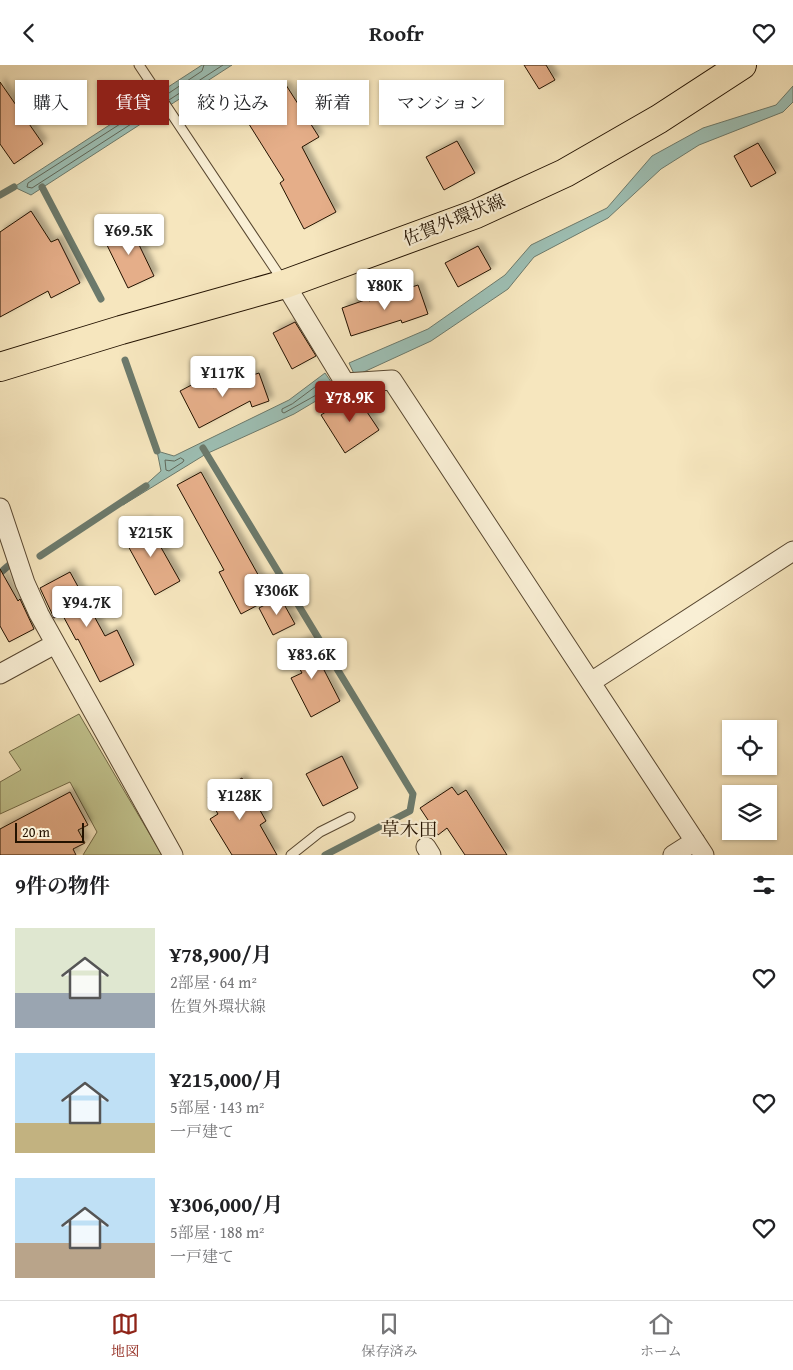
<!DOCTYPE html>
<html lang="ja">
<meta charset="utf-8">
<style>
:root{--surface:#fff;--page:#f2f2f2;--text:#202124;--muted:#757577;--line:#e0e0e0;--accent:#8f2418}
body{margin:0;font-family:"Gentium Book Plus","Noto Serif JP",serif;background:var(--page);color:var(--text);height:100vh;display:flex;flex-direction:column;font-size:19px;white-space:nowrap}
*{box-sizing:border-box;margin:0}
p{font-size:16px;color:var(--muted)}
.icon{flex:none;width:28px;height:28px;fill:none;stroke:currentColor;stroke-width:2;stroke-linecap:round;stroke-linejoin:round}
.map{position:relative;height:790px;overflow:hidden}
.details{display:flex;flex-direction:column;background:var(--surface);flex:1}
.details>*{flex:none}
.banner{position:absolute;left:15px;top:15px;width:500px;height:45px;display:flex;gap:10px}
.controls{position:absolute;left:722px;top:655px;display:grid;gap:10px}
.controls a{display:grid;place-items:center;width:55px;height:55px;border-radius:0px;background:var(--surface);box-shadow:0 1px 4px #0004;font-size:25px}
.scale{position:absolute;left:15px;bottom:12px;width:69px;box-sizing:border-box;padding-left:5px;border:2px solid #231200;border-top:0;font-size:14px;line-height:18px;white-space:nowrap;color:#231200;-webkit-text-stroke:4px #f9efd5;paint-order:stroke}
.price{position:absolute;translate:-50% -42px;padding:0 11px;border-radius:5px;background:#fff;color:#222;font-size:16px;line-height:32px;filter:drop-shadow(0 1px 2px #0008)}
.price::after{content:'';position:absolute;left:50%;top:30px;width:15px;height:11px;margin-left:-8px;background:inherit;clip-path:polygon(0 0,100% 0,50% 100%)}
.price.current{background:var(--accent);color:#fff}
ul{padding:0;list-style:none}
li{display:flex;align-items:center;gap:15px;height:125px;padding:0 15px}
li span{display:grid;place-items:center;flex:none;width:140px;height:100px;border-radius:0px;color:#555}
li>.icon{margin-inline-start:auto}
span .icon{width:60px;height:60px;fill:#fffc;stroke-width:1}
li b{font-size:21px}
h2{display:flex;justify-content:space-between;align-items:center;height:60px;padding:0 15px;font-size:21px}
.chip{padding:0 18px;border-radius:0px;background:var(--surface);box-shadow:0 1px 4px #0004;font-size:18px;line-height:45px}
.chip.current{background:var(--accent);color:#fff}
header{display:flex;justify-content:space-between;align-items:center;height:65px;padding:0 15px;background:var(--surface);font-size:22px;font-weight:600}
.dock{display:flex;justify-content:space-around;align-items:center;height:70px;border-top:1px solid var(--line);background:var(--surface);font-size:14px;color:var(--muted)}
.dock a{display:grid;justify-items:center;gap:2px}
.dock .current{color:var(--accent)}
.map>svg:first-child{display:block}
.green{fill:#c1c38e;stroke:#726a47}
.water{fill:#9dbfb4;stroke:#6c7a6c}
.lines{fill:none;stroke-linecap:round;stroke-linejoin:round}
.shore{stroke:#60685a;stroke-width:1}
.stream{stroke:#6c7a6c;stroke-width:7}
.building{fill:#e5ae89;stroke:#231200;filter:url(#shadow)}
.service-casing{stroke:#584730;stroke-width:11}
.minor-casing{stroke:#584730;stroke-width:21}
.primary-casing{stroke:#231200;stroke-width:30}
.service{stroke:#f9efd5;stroke-width:9}
.minor{stroke:#f9efd5;stroke-width:19}
.primary{stroke:#f6e6be;stroke-width:28}
.labels{text-anchor:middle;stroke-width:4.5;stroke-linejoin:round;paint-order:stroke}
.street-label{font-size:18px;fill:#231200;stroke:#f9efd5}
.neighbourhood-label{font-size:19px;fill:#231200;stroke:#f9efd5}
</style>
<header><svg class="icon" aria-label="back" viewBox="0 0 24 24"><path d="M15 5l-7 7 7 7"/></svg>Roofr<svg class="icon" aria-label="heart" viewBox="0 0 24 24"><path d="M12 20l-8-8c-3-5 5-10 8-4 3-6 11-1 8 4z"/></svg></header>
<div class="map">
<svg width="793" height="790" viewBox="0 0 793 790">
<defs>
<filter id="shadow"><feDropShadow dx="4.5" dy="-4.5" stdDeviation="2.5" flood-color="#0004"/></filter>
</defs>
<rect width="100%" height="100%" fill="#f6e6be"/>
<filter id="stains"><feTurbulence type="fractalNoise" baseFrequency=".004" numOctaves="4"/><feColorMatrix values="0 0 0 0 .2 0 0 0 0 .09 0 0 0 0 .02 0 0 0 .5 -.17"/></filter>
<radialGradient id="worn" r=".72"><stop offset=".6" stop-color="#630" stop-opacity="0"/><stop offset="1" stop-color="#630" stop-opacity=".3"/></radialGradient>
<path class="green" d="M79 649 162 790H83L97 767 70 717 0 749V717L21 705 9 687Z"/>
<path class="water" d="M202 0H232L31 130 14 122Z
M793 21V37L783 47 699 80 661 104 608 153 534 192 508 224 431 276 355 311 349 298 428 264 505 210 531 180 607 143 652 91 703 63 776 40Z
M325 308 336 324 294 349 206 389 123 440 161 406 157 386 174 391 289 335Z"/>
<g class="lines">
<path class="shore" d="M166 30 202 6 204 0
M169 35 223 0
M156 36 28 118 27 122 32 123 159 41
M322 317H326L328 321 327 324 284 348 282 347V344L292 339Z
M181 393 184 395 183 397 169 406 166 405 165 395 174 396Z"/>
<path class="stream" d="M42 122 101 234
M0 130 14 122
M125 295 157 386
M203 383 413 729 410 746 325 790
M40 491 146 421
M0 508 15 495"/>
</g>
<path class="building" d="M524 0H546L555 15 539 24Z
M0 17 43 79 14 99 0 79Z
M286 20 319 72 302 82 336 147 304 164 280 118 284 115 242 48Z
M457 76 475 108 444 125 426 92Z
M758 78 776 108 751 122 734 91Z
M31 146 51 177 58 174 80 218 51 233 48 226 0 252V167Z
M129 159 154 211 128 223 103 172Z
M478 181 491 204 458 222 445 198Z
M418 220 428 249 402 258 401 255 351 271 342 243 368 234 369 236Z
M295 257 316 291 292 304 273 268Z
M259 308 269 336 252 342 250 336 199 363 180 326 207 312 213 323Z
M354 329H355L379 365 345 388 321 350Z
M201 407 271 533 241 549 219 507 224 505 177 420Z
M146 456 180 516 155 530 122 470Z
M0 504 18 536 20 534 34 564 9 577 0 561Z
M70 507 105 571 117 565 134 600 100 617 78 574 76 575 62 549 54 553 40 523Z
M280 532 295 559 273 570 259 543Z
M308 574 340 636 311 652 291 613 302 608 289 584Z
M342 691 358 723 323 741 306 709Z
M242 713 266 756 260 760 277 790H232L210 754 218 749 208 732Z
M452 722 458 730 466 725 507 790H465L447 763 438 770 420 743Z
M70 727 88 760 78 765 85 778 73 784 76 790H0V764Z"/>
<g class="lines">
<defs>
<path id="service" d="M139 0 283 216
M291 790 320 767 350 752"/>
<path id="minor" d="M285 219 345 318 392 315 704 790
M0 443 25 518 39 549 173 790
M0 609 55 579
M591 617 793 486
M426 782 431 790
M673 790 695 776"/>
<path id="primary" d="M0 302 121 265 285 219 476 149 565 108 659 54 742 0"/>
</defs>
<use href="#service" class="service-casing"/>
<use href="#minor" class="minor-casing"/>
<use href="#primary" class="primary-casing"/>
<use href="#service" class="service"/>
<use href="#minor" class="minor"/>
<use href="#primary" class="primary"/>
</g>
<g class="labels">
<g class="street-label">
<text transform="translate(454 155) rotate(-22)" y="6">佐賀外環状線</text>
</g>
<g class="neighbourhood-label">
<text x="409" y="771">草木田</text>
</g>
</g>
<rect width="100%" height="100%" filter="url(#stains)"/>
<rect width="100%" height="100%" fill="url(#worn)"/>
</svg>
<div class="controls">
<a><svg class="icon" aria-label="locate" viewBox="0 0 24 24"><circle cx="12" cy="12" r="6"/><path d="M12 2v4M12 18v4M2 12h4M18 12h4"/></svg></a>
<a><svg class="icon" aria-label="layers" viewBox="0 0 24 24"><path d="M12 4l9 5-9 5-9-5zM3 14l9 5 9-5"/></svg></a>
</div>
<div class="scale">20 m</div>
<b class="price" style="left:129px;top:191px">¥69.5K</b>
<b class="price" style="left:385px;top:246px">¥80K</b>
<b class="price" style="left:223px;top:333px">¥117K</b>
<b class="price current" style="left:350px;top:358px">¥78.9K</b>
<b class="price" style="left:151px;top:493px">¥215K</b>
<b class="price" style="left:277px;top:551px">¥306K</b>
<b class="price" style="left:87px;top:563px">¥94.7K</b>
<b class="price" style="left:312px;top:615px">¥83.6K</b>
<b class="price" style="left:240px;top:756px">¥128K</b>
<div class="banner">
<a class="chip">購入</a>
<a class="chip current">賃貸</a>
<a class="chip">絞り込み</a>
<a class="chip">新着</a>
<a class="chip">マンション</a>
</div>
</div>
<section class="details">
<h2>9件の物件<svg class="icon" aria-label="filters" viewBox="0 0 24 24"><path d="M4 7h16M4 17h16"/><circle cx="9" cy="7" r="2"/><circle cx="15" cy="17" r="2"/></svg></h2>
<ul>
<li><span style="background:linear-gradient(#dfe7d0 65%,#9aa5b1 0)"><svg class="icon" aria-label="home" viewBox="0 0 24 24"><path d="M3 11l9-7 9 7M6 9v11h12V9"/></svg></span><div><b>¥78,900/月</b><p>2部屋 · 64 m²</p><p>佐賀外環状線</p></div><svg class="icon" aria-label="heart" viewBox="0 0 24 24"><path d="M12 20l-8-8c-3-5 5-10 8-4 3-6 11-1 8 4z"/></svg></li>
<li><span style="background:linear-gradient(#bfe0f5 70%,#c2b280 0)"><svg class="icon" aria-label="home" viewBox="0 0 24 24"><path d="M3 11l9-7 9 7M6 9v11h12V9"/></svg></span><div><b>¥215,000/月</b><p>5部屋 · 143 m²</p><p>一戸建て</p></div><svg class="icon" aria-label="heart" viewBox="0 0 24 24"><path d="M12 20l-8-8c-3-5 5-10 8-4 3-6 11-1 8 4z"/></svg></li>
<li><span style="background:linear-gradient(#bfe0f5 65%,#b9a48a 0)"><svg class="icon" aria-label="home" viewBox="0 0 24 24"><path d="M3 11l9-7 9 7M6 9v11h12V9"/></svg></span><div><b>¥306,000/月</b><p>5部屋 · 188 m²</p><p>一戸建て</p></div><svg class="icon" aria-label="heart" viewBox="0 0 24 24"><path d="M12 20l-8-8c-3-5 5-10 8-4 3-6 11-1 8 4z"/></svg></li>
</ul>
</section>
<nav class="dock">
<a class="current"><svg class="icon" aria-label="map" viewBox="0 0 24 24"><path d="M3 6l6-2 6 2 6-2v14l-6 2-6-2-6 2zM9 4v14M15 6v14"/></svg>地図</a>
<a><svg class="icon" aria-label="saved" viewBox="0 0 24 24"><path d="M7 4h10v16l-5-4-5 4z"/></svg>保存済み</a>
<a><svg class="icon" aria-label="home" viewBox="0 0 24 24"><path d="M3 11l9-7 9 7M6 9v11h12V9"/></svg>ホーム</a>
</nav>
